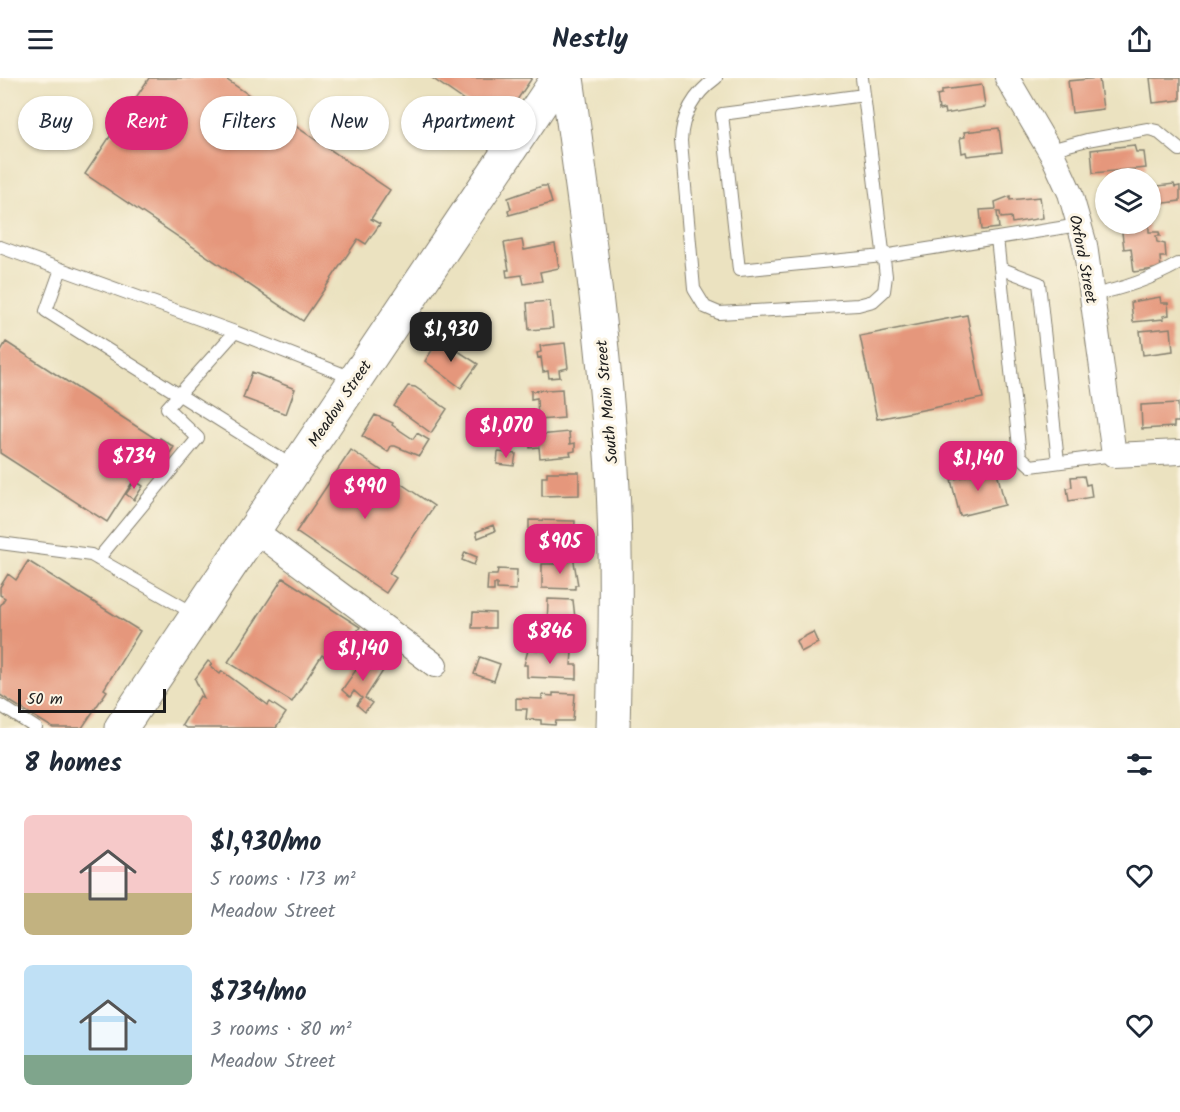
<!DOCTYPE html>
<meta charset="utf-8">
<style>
:root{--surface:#fff;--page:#f6f6f7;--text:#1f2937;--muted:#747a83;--accent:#db2777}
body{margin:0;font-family:Kalam,sans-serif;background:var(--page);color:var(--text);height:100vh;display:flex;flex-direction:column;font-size:22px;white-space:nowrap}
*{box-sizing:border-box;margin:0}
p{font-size:20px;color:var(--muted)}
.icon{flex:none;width:33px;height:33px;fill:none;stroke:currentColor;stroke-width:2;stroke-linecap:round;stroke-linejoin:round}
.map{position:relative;height:650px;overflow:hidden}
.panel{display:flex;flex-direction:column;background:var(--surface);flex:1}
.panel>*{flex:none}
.hud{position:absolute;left:18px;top:18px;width:600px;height:54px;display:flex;gap:12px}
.tools{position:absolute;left:1095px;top:90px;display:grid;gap:12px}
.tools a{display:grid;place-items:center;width:66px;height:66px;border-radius:50%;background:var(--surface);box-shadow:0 2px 4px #0004;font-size:30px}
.scale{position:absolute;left:18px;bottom:15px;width:148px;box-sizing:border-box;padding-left:6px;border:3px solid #1c1c1c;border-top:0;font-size:16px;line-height:21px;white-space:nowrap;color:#1c1c1c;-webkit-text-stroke:4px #fcf5e5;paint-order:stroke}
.price{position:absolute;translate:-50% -51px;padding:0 14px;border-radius:12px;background:var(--accent);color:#fff;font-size:20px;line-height:39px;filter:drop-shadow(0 2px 3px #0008)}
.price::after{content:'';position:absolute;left:50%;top:36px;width:18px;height:14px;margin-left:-9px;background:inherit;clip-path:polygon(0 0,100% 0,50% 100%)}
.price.on{background:#222;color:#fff}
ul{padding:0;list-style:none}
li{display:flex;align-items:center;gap:18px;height:150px;padding:0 24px}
li span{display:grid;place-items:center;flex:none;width:168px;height:120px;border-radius:9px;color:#555}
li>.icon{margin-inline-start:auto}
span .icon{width:72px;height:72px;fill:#fffc;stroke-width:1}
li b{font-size:26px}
h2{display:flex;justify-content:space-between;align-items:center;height:72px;padding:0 24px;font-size:26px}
.chip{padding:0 21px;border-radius:27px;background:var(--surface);box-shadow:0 2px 4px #0004;font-size:21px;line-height:54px}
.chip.on{background:var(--accent);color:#fff}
header{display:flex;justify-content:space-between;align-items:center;height:78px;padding:0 24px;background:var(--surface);font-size:27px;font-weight:700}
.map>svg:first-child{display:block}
.building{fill:#e5977b}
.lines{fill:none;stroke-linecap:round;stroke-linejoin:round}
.lane-casing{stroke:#847f6e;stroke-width:14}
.street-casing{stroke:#847f6e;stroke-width:26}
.secondary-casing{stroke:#847f6e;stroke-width:35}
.lane{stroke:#fff;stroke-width:12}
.street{stroke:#fff;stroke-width:24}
.secondary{stroke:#fff;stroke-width:33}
.labels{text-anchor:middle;stroke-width:6;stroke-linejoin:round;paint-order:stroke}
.street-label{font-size:16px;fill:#1c1c1c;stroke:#fcf5e5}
</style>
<header><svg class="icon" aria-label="menu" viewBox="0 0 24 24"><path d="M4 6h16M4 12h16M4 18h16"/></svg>Nestly<svg class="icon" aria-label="share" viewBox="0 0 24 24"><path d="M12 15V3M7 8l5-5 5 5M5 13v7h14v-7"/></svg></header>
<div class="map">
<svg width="1180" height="650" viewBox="0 0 1180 650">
<rect width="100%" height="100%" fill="#fcf5e5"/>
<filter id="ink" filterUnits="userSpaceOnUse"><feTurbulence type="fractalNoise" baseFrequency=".0167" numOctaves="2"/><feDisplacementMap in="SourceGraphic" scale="12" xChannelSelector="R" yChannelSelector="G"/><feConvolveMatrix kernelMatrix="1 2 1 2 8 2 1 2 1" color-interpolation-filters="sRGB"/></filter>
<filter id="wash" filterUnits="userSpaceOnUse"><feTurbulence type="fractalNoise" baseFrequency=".008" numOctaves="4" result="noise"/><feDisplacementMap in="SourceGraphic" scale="24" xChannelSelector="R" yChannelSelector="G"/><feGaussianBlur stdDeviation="1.35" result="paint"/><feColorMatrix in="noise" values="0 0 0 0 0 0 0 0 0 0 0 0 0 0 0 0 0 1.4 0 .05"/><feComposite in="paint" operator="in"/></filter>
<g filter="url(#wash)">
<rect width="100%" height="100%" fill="#ebe2c0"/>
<g id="blocks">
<path class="building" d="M149 0H224L390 112 371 141 380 146 366 166 358 161 303 243 85 96Z
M432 0H532L500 47Z
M1099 0 1103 31 1072 35 1068 3Z
M1150 0H1180V22L1153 25Z
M982 7 985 29 945 36 944 31 939 32 937 17 942 16V12Z
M999 50 1002 74 967 78 966 74 962 75 960 60 965 59 964 54Z
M1134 67 1136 74H1144L1146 90 1093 95 1091 72Z
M1174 106 1175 109 1180 108V123L1150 127V109Z
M542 108H547L552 125 509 137 508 132 511 131 508 120Z
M1010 118V122L1040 119 1043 140 1012 145 1011 139 1001 140 1000 134H997L999 150 982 152 980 132 996 131 995 124Z
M1121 146H1149V154H1159L1160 158H1156L1157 164 1165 166 1166 179H1160L1161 190 1134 194 1131 170 1124 171Z
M522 162 524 172 555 166 559 190 540 194 542 203 524 206 522 197 507 199 506 192H509L504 165Z
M1160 219 1161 225H1168L1169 237 1163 238 1164 241 1133 244 1131 224Z
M550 223 553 250 529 252 527 225Z
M967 237 983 320 877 341 860 258Z
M1171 250 1173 273 1143 277 1140 253Z
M438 263 442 265 443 263 478 286 461 310 425 283Z
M6 264 159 363 160 360 174 369 155 397 142 389 107 444 0 375V274Z
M565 265 568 290 559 292 560 299 549 300 548 293 543 294 541 279 538 280 537 275 541 274 540 268Z
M252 294 295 311 286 336 243 320Z
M408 308 415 309 447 331 431 355 394 328Z
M562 311 564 340 538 342 537 320 531 321V313Z
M1178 325 1179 344H1174V349L1142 351 1141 327Z
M375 337 393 345 392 347 413 361 417 355 429 362 419 378 395 368H391L388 374 362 358Z
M569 354 570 366 575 365V373L570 374 571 377 540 380 539 369 530 370 529 358Z
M351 372 434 428 389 495 396 500 386 515 296 454Z
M498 374 516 376 514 388 497 386Z
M996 390 1005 427 960 438 951 402Z
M547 394H579V417L542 418V399H547Z
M1084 398 1086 407 1090 406 1092 419 1069 423 1067 410 1072 409 1071 399Z
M135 403 143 408 134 422 126 416Z
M529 442 575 443 574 457H578V464H575V469L529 467Z
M493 447 495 453 478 460 476 454Z
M465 474 477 479 474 487 462 482Z
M561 478H573L578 507H575V511L542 510V486H561Z
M28 483 140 553 104 611 107 613 82 650H53L0 617V528L5 520 0 517V509L8 496 16 502Z
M498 491 517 492 516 512 497 511V506H494V513H487L488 497H497Z
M283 500 360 549 336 586 322 577 292 624 228 584Z
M548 521 573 522 575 540H572V552H547Z
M473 534 495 535V550H472Z
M813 554 818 565 801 574 796 563Z
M528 572 572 574 571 587H577V601L527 599V587H524Z
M365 579 383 593 365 620 372 625 365 634 357 627 362 620 354 613 350 619 342 612Z
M480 579 500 586 494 603 474 596Z
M208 583 212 586 210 588 220 596 222 593 268 627 270 624 286 635 276 650H186L182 647 200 618 204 620 195 601Z
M553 615 575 616 573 643H556L555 647 541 646V642L526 641 527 631H516V620L542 621V617L553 618Z"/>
</g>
</g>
<g filter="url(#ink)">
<use href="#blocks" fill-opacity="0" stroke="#847f6e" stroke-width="1.5"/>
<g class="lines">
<defs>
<path id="lane" d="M716 0C694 16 682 36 681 63L694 211 705 229 719 235 858 227 873 223 884 213 886 198 862 0
M864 17 722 36 739 192 883 178 1079 147
M1050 72 1087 62 1148 51 1157 53 1180 72
M997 160 1020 378 1031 388 1114 377
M0 169 235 254
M1000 190 1039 205 1058 384
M61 191 46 233 294 389
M1092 217C1122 211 1151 201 1178 186
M0 465 91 477 195 536
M98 481 198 360 167 330 235 254 355 301
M0 627 36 650"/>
<path id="street" d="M1007 0 1054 80 1070 115 1085 167 1114 377 1180 374
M254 452 435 587"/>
<path id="secondary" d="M567 0C586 136 606 273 613 410 617 490 615 570 613 650
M121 650 558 0"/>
</defs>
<use href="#lane" class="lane-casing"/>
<use href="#street" class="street-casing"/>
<use href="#secondary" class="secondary-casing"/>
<use href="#lane" class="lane"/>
<use href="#street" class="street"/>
<use href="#secondary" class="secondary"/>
</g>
</g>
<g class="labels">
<g class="street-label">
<text transform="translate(1084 181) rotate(79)" y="6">Oxford Street</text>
<text transform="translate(606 324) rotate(-95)" y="6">South Main Street</text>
<text transform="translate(339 325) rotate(-56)" y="6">Meadow Street</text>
</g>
</g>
</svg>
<div class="tools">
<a><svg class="icon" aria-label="layers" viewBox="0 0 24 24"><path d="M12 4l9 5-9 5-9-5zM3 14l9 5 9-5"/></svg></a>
</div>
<div class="scale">50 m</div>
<b class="price on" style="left:451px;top:285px">$1,930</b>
<b class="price" style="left:506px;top:381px">$1,070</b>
<b class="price" style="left:134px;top:412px">$734</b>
<b class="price" style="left:978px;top:414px">$1,140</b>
<b class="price" style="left:365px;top:442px">$990</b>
<b class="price" style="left:560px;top:497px">$905</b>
<b class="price" style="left:550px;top:587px">$846</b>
<b class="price" style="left:363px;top:604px">$1,140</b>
<div class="hud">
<a class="chip">Buy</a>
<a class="chip on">Rent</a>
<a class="chip">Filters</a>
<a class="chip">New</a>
<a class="chip">Apartment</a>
</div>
</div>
<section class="panel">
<h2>8 homes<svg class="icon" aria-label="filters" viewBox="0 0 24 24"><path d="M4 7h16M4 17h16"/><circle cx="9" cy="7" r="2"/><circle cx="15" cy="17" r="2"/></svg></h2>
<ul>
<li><span style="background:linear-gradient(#f6c9c9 65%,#c2b280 0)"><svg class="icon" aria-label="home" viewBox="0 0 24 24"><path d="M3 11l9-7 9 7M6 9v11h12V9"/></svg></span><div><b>$1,930/mo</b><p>5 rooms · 173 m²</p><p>Meadow Street</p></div><svg class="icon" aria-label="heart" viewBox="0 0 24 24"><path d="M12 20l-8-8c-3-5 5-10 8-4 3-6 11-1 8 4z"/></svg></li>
<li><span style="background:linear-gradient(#bfe0f5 75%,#7fa58c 0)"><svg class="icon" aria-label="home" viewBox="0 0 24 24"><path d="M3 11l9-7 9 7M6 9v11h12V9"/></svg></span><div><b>$734/mo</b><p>3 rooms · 80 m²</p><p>Meadow Street</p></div><svg class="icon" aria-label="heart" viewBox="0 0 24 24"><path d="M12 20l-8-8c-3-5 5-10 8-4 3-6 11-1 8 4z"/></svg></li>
</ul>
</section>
